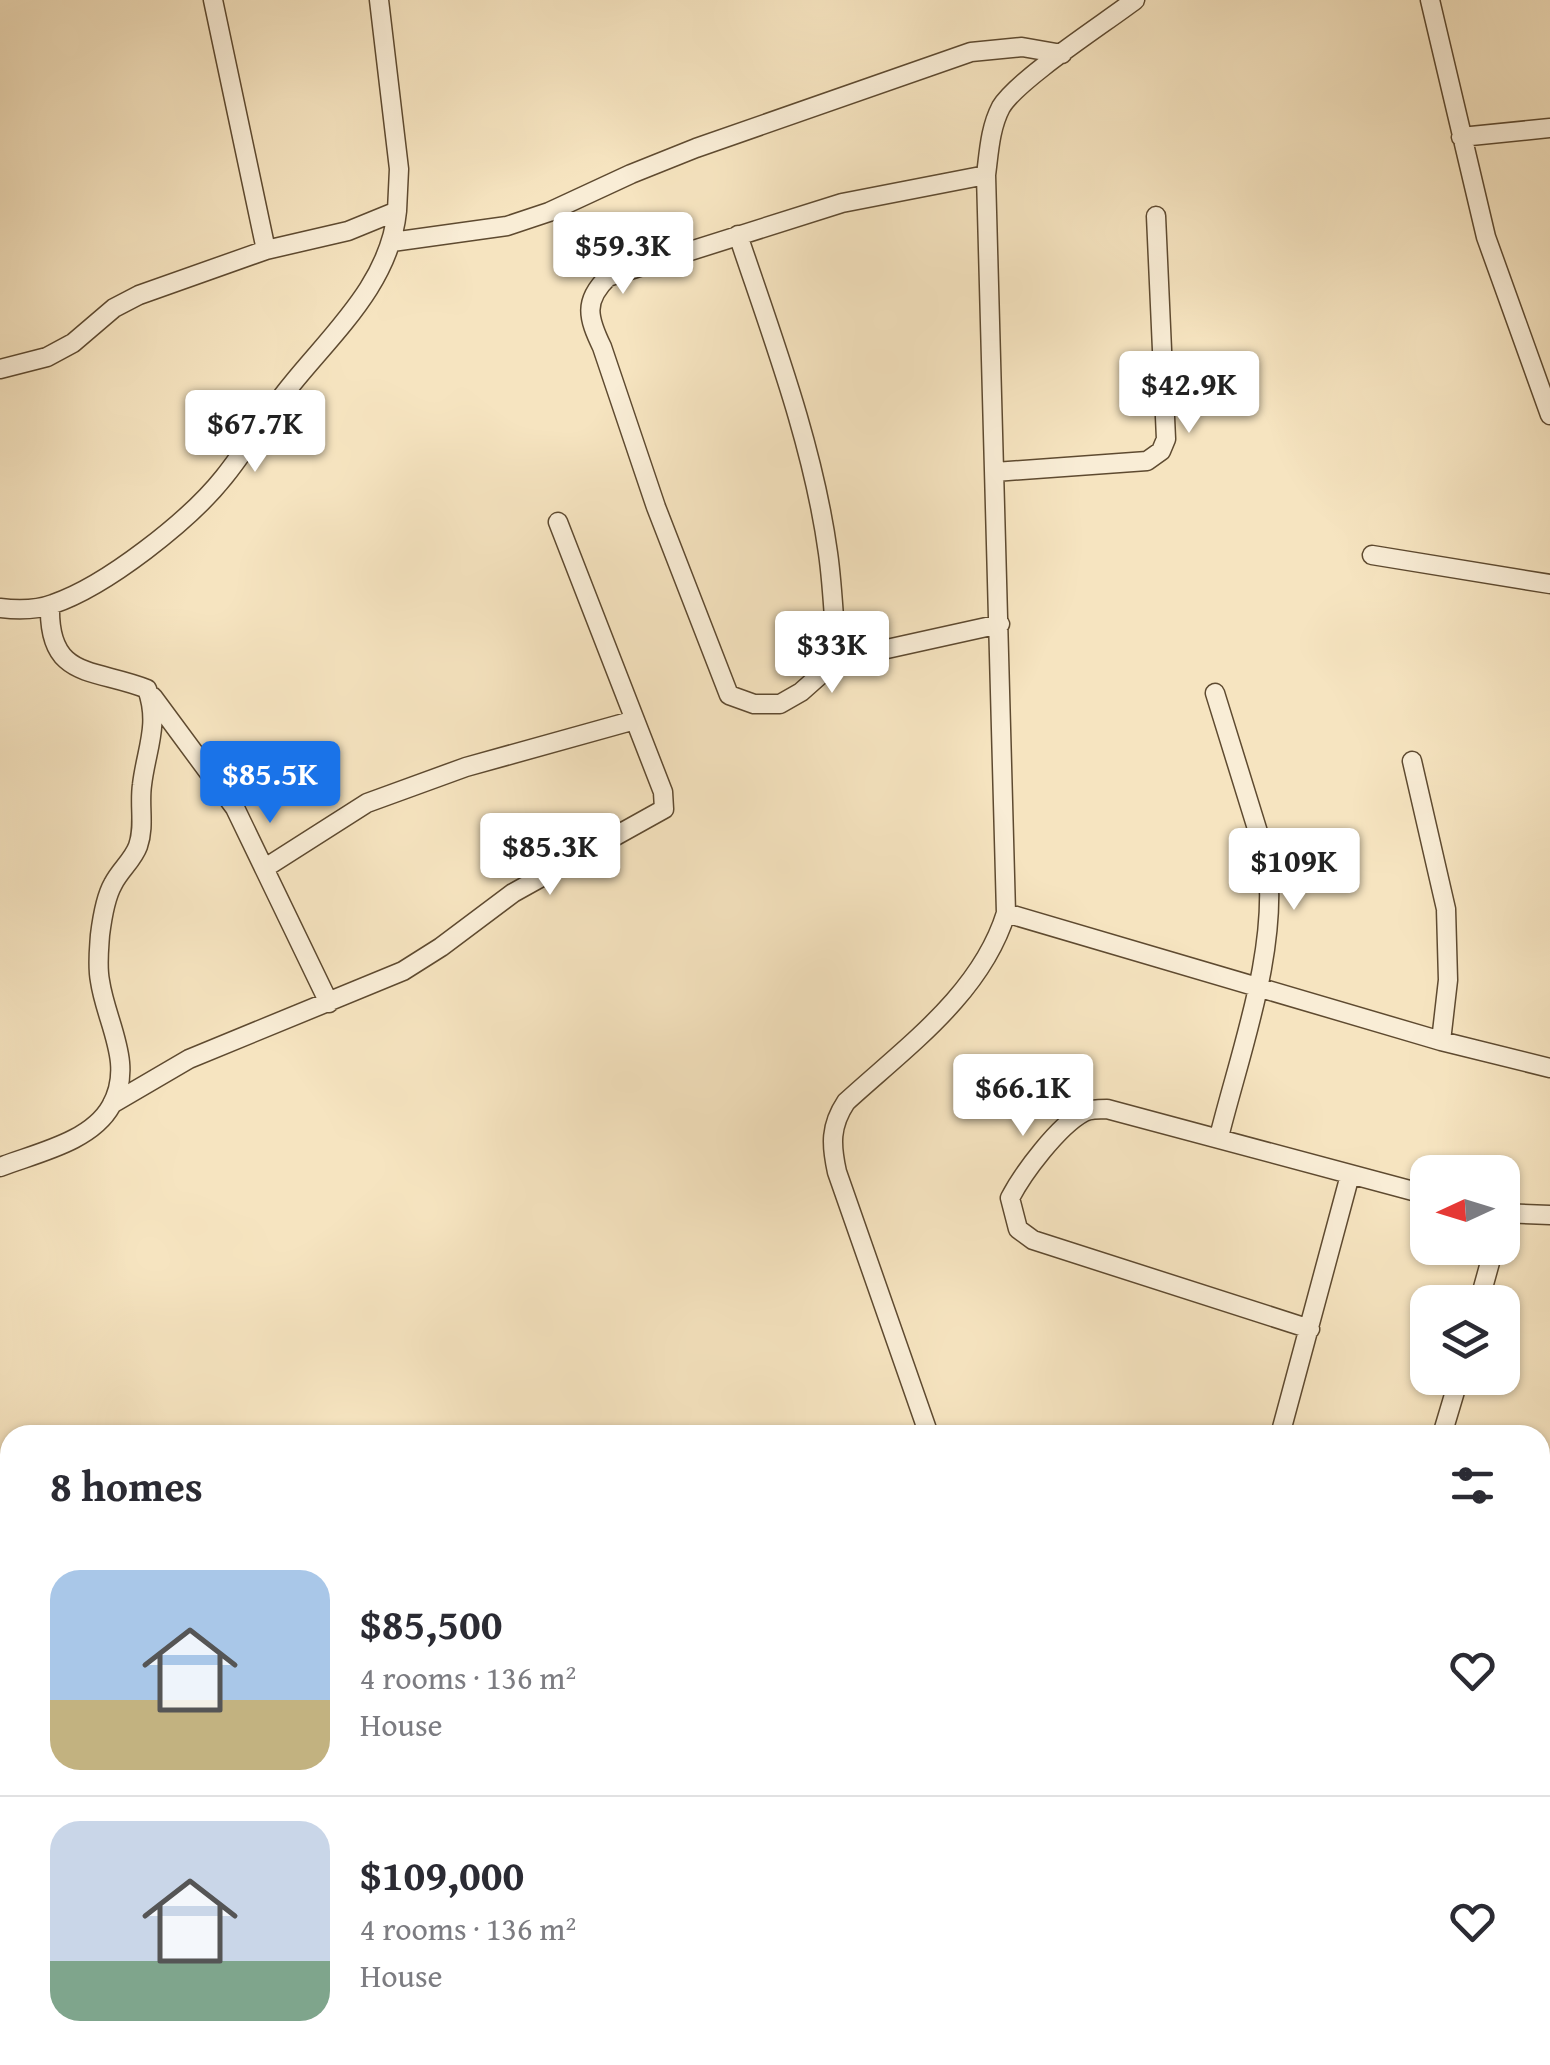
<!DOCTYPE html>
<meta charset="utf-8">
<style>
:root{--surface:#fff;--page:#f7f7f7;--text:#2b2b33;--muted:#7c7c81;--line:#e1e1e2;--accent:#1a73e8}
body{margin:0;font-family:"Gentium Book Plus",serif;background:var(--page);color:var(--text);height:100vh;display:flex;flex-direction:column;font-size:38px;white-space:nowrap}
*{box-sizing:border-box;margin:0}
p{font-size:32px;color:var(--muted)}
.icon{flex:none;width:55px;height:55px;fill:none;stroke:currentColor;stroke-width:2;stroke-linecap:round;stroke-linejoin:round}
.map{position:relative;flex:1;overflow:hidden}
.panel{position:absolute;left:0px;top:1425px;width:1550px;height:640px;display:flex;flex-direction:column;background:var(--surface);border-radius:30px 30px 0 0;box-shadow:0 2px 8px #0004}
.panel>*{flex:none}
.needle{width:65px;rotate:266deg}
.buttons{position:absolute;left:1410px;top:1155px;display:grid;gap:20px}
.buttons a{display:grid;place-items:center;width:110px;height:110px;border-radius:20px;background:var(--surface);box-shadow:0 2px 8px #0004;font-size:50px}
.price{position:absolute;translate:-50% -85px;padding:0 22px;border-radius:10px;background:#fff;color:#222;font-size:32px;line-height:65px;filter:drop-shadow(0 2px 5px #0008)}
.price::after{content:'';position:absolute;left:50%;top:60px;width:30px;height:22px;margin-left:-15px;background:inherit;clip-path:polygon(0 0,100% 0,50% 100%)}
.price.selected{background:var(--accent);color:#fff}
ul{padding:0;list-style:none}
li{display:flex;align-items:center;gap:30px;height:250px;padding:0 50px}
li+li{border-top:2px solid var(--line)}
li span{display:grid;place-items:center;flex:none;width:280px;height:200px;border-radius:30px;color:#555}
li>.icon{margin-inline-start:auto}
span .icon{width:120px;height:120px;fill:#fffc;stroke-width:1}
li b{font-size:42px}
h2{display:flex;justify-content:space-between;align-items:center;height:120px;padding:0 50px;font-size:42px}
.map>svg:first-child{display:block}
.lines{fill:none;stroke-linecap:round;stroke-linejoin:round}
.street-casing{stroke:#5e4a30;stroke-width:21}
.path{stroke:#2b1600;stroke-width:4;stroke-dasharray:8 5;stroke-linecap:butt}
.street{stroke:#f9edd6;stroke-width:18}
</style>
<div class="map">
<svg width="1550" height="2065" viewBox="0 0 1550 2065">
<rect width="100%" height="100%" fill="#f6e4c0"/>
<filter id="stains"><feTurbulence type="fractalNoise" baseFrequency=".002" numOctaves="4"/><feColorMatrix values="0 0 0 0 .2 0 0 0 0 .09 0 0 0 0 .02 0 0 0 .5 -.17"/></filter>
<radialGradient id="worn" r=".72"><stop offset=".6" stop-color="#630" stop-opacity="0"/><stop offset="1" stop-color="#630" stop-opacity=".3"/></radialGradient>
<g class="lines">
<defs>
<path id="street" d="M213 0 266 250
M1430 0 1486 237 1550 415
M1461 137 1550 128
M986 175 842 203 608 277C583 301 588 318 602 347L656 507 729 695 754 704H780L801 692 837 660 1000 624
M738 235C773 339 813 444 828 553 833 588 834 625 837 660
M392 242 507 226 549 212 631 174 696 148 971 52 1022 47 1062 54
M0 369 47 357 73 343 114 308 139 295 266 250 348 231 397 211 399 169 379 0
M995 472 1147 461 1161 451 1166 439 1156 216
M1372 555 1550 584
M0 608C16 610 37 610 53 604 106 586 189 521 224 477 248 447 267 414 292 384 335 331 390 282 397 211
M1215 693 1267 861C1279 949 1240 1052 1219 1137
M153 697 235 808 329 1003
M1412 761 1446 909 1448 980 1441 1041
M265 868 367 803 466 767 635 720
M1006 913 1441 1041 1550 1068
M112 1104 189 1059 403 971 441 947 513 893 664 809 663 792 558 522
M0 1167C36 1153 91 1142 111 1106 135 1064 106 1023 100 981 97 966 99 950 100 935 102 919 105 898 113 884 120 870 133 860 138 846 145 826 139 806 142 785 146 750 160 725 147 689 94 668 48 680 50 606
M1502 1213 1550 1215
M1479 1302 1494 1248
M1310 1329 1033 1240 1018 1229 1010 1198C1023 1173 1058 1126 1084 1112 1090 1109 1100 1109 1107 1109L1428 1195
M929 1435 837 1172C831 1145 830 1126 846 1102 906 1047 981 994 1006 913L986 175C989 152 990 128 1001 107 1018 79 1105 23 1135 0
M1280 1435 1350 1175
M1442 1435 1459 1378
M1540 1644 1550 1643
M1540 2044 1542 2065
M1155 2055 1158 2065
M1322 2055 1325 2065"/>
</defs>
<use href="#street" class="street-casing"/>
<path class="path" d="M0 1500H10"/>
<use href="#street" class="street"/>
</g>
<rect width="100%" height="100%" filter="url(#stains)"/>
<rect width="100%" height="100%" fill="url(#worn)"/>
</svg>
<div class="buttons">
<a><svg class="needle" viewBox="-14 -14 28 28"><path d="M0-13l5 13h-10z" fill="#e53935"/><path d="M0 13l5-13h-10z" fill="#7c7c81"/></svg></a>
<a><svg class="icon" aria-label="layers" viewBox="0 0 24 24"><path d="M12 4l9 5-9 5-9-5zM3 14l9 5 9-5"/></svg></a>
</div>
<b class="price" style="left:623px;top:297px">$59.3K</b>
<b class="price" style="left:1189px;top:436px">$42.9K</b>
<b class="price" style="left:255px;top:475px">$67.7K</b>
<b class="price" style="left:832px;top:696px">$33K</b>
<b class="price selected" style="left:270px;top:826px">$85.5K</b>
<b class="price" style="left:550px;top:898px">$85.3K</b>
<b class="price" style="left:1294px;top:913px">$109K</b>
<b class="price" style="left:1023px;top:1139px">$66.1K</b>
<section class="panel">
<h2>8 homes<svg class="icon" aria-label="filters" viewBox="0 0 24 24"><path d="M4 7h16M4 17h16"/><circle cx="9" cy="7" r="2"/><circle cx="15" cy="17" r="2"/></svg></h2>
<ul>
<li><span style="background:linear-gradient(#a9c7e8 65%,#c2b280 0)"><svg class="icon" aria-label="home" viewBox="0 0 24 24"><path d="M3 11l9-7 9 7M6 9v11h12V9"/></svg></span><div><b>$85,500</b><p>4 rooms · 136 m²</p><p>House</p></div><svg class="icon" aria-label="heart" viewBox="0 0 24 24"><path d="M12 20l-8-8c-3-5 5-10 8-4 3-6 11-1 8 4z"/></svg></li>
<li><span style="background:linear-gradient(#c9d6e8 70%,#7fa58c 0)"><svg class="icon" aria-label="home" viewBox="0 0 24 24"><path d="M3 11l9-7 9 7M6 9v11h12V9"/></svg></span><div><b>$109,000</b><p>4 rooms · 136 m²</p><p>House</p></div><svg class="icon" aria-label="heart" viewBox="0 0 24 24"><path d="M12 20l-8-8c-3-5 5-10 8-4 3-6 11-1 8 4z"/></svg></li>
</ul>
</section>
</div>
